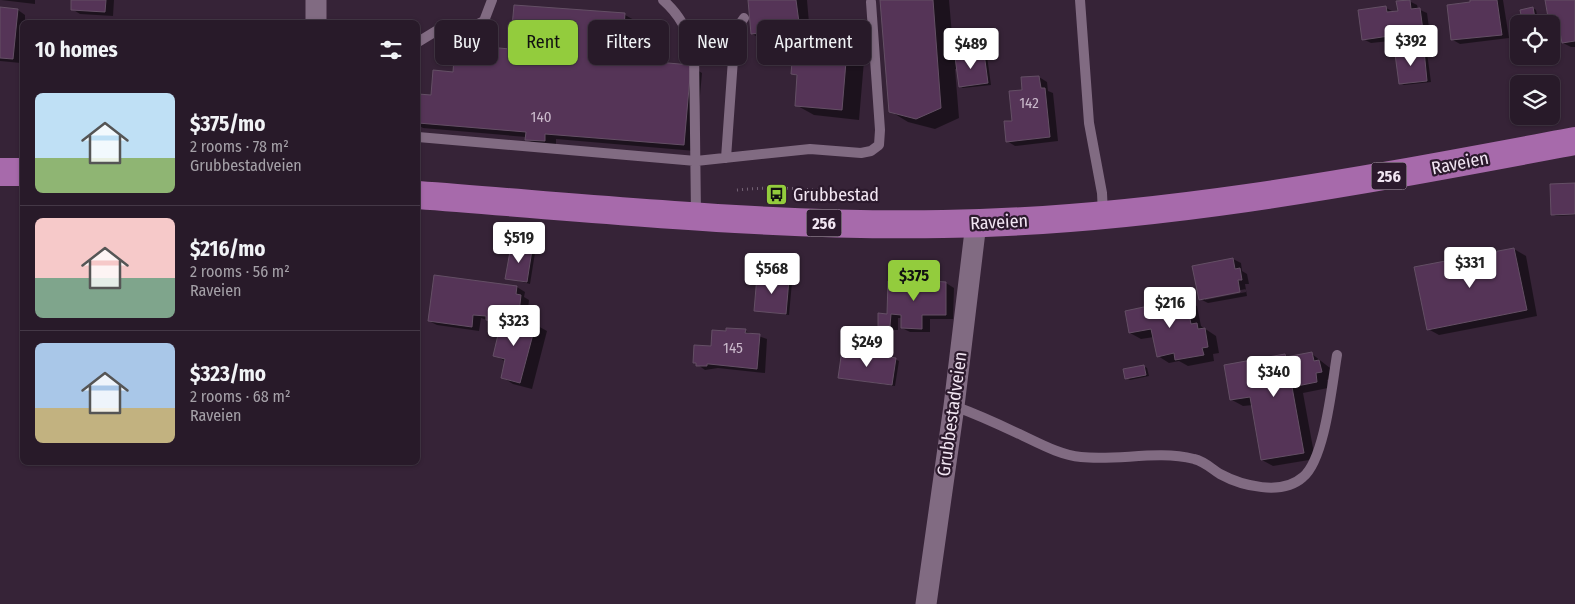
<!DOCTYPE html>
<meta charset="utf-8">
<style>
:root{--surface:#281a29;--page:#302331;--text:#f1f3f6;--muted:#a5a1a8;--line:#443846;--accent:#93cc3d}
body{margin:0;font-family:"Fira Sans Condensed",sans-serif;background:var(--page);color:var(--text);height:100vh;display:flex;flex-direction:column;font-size:19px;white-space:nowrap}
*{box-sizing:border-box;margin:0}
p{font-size:16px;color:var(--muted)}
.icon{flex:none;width:28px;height:28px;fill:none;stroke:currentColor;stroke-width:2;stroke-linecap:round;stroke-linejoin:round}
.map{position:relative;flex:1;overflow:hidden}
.side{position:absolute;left:20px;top:20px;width:400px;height:445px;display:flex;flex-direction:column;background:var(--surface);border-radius:8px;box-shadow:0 1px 4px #0004,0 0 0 1px var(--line)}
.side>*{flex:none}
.guide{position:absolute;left:435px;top:20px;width:475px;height:45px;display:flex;gap:10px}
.controls{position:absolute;left:1510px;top:15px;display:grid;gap:10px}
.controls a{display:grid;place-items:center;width:50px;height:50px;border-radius:8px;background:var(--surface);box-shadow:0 1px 4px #0004,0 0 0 1px var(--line);font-size:25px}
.price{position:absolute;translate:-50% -42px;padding:0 11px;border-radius:5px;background:#fff;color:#222;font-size:16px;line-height:32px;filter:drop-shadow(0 1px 2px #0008)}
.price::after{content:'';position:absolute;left:50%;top:30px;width:15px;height:11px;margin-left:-8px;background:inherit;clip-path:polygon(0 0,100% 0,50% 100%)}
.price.selected{background:var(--accent);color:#111}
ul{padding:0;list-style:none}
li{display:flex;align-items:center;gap:15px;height:125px;padding:0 15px}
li+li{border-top:1px solid var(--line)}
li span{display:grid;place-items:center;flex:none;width:140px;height:100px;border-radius:8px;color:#555}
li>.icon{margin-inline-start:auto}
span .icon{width:60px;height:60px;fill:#fffc;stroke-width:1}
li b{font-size:21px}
h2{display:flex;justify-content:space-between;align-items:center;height:60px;padding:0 15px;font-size:21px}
.tag{padding:0 18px;border-radius:8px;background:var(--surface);box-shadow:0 1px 4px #0004,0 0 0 1px var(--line);font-size:18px;line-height:45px}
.tag.selected{background:var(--accent);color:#111}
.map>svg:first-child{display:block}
.shadow{fill:#0007;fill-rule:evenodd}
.building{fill:#553457;stroke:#644f65}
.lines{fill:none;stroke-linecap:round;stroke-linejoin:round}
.path{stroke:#736274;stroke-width:3;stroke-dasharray:1 4;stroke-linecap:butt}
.service{stroke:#816b82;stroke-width:10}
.minor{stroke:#816b82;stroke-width:21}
.primary{stroke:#a76aab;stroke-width:28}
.labels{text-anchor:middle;stroke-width:4.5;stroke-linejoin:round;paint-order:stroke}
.number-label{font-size:15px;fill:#cab9cb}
.shield{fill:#2c1a2d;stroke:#b6a8b7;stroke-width:1}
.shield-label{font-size:16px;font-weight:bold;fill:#f1e5f2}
.street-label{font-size:18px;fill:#f1e5f2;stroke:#2c1a2d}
.poi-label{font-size:18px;fill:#f1e5f2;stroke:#2c1a2d;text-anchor:start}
</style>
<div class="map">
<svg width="1575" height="604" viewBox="0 0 1575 604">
<rect width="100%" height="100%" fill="#362337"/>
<path class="shadow" d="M1 0H35V4Z
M73 0H114L113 16 80 14 72 9Z
M749 0H807L809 23 848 27 866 37 859 120 814 115 796 105 799 77 793 74 800 64 802 36 764 40 752 34Z
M882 0H949L954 58 984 54 987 56 991 85 963 88 960 86 957 69H955L959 118 935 129 908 122 890 111Z
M1471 0H1503L1509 38 1460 44 1453 40Z
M1555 0H1575V47H1571L1563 43 1559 21 1549 17Z
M1409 1 1417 5 1418 9 1427 13 1431 42 1399 46 1390 41 1371 43 1363 39 1386 8 1394 12H1399Z
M515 6 625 15 636 21 633 62 690 66 702 73 695 151 556 139V147L538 146 526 139V137L423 128 418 125V95L432 96 454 73 511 50Z
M0 8 18 10 25 15V22H22L21 63 0 61Z
M1533 8 1536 10 1539 24H1524Z
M1423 51 1427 53 1431 82 1404 85 1400 83Z
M1039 77 1047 82 1048 91 1053 93 1058 141 1015 146 1007 141 1023 91Z
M1575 184V215L1556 216 1552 214Z
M1514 249 1526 256 1537 316 1439 335 1428 329Z
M532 251 535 253 530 284 507 278Z
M1233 259 1241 263 1242 271 1247 274 1249 284H1245L1247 296 1208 303 1200 299ZM1246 289V292L1205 300V297Z
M788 280 792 282 789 315 756 310Z
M904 281 946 283 954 288 953 319H930V332H910L902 328V318H898V330H887L879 326 888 315Z
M517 287 525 292 524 297 529 300 527 317 521 316V321L536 325 547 331 532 389 513 384 502 377 506 362 495 355 502 325 481 318 479 331 437 325 429 321Z
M1185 300 1197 306 1201 326 1216 336 1219 353 1213 354 1214 361 1188 366 1179 361 1169 363 1158 356 1154 337 1141 339 1130 333Z
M745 331 767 339 765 373 718 368 705 370 694 362 727 332Z
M1312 354 1330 368 1332 378 1327 380 1328 388 1303 393 1315 459 1273 466 1262 460 1253 405 1243 406 1232 400 1285 355 1289 357Z
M895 359 899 361 895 386 840 378Z
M1143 366 1147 368 1149 376 1130 380 1126 378Z"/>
<path class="building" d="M71 0H106L105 12 71 10Z
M748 0H796L800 30 751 34Z
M880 0H933L941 108 916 119 889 112Z
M1410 0 1411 9 1420 8 1424 38 1390 42 1389 36 1362 40 1358 10 1386 6 1387 12 1398 11 1396 1Z
M1470 0H1497L1502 35 1451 40 1447 5 1470 2Z
M1545 0H1575V41L1562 43 1557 16 1548 17Z
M514 5 625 13 622 59 691 65 684 145 545 134V141L525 140 526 132 418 123V94L431 95 433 70 453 72 455 44 510 49Z
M0 7 18 9 13 59 0 58Z
M1533 7 1536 24H1523L1520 10Z
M802 21 849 25 842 110 795 106 797 75 791 74 792 62H798Z
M1424 50 1427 81 1399 84 1395 54Z
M984 53 988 83 959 87 955 57Z
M1039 76 1041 88H1045L1050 137 1006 142 1004 121H1012L1009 91 1022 90 1021 77Z
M1575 183V214L1551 215 1550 184Z
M511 246 532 250 527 282 505 279Z
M1514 248 1527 310 1427 330 1414 267Z
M1233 258 1235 269 1240 268 1242 280H1238L1240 292 1199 300 1192 266Z
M434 275 517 286 516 294 521 295 519 313H514L513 320 495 318 494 321 486 320V316L473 315 472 327 428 321Z
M757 276 789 279 786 314 754 311Z
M903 279 946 282V315H922V329L901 328V315L891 314 890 326H878V313L887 314 888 281H903Z
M1186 298 1191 324 1197 323 1198 329 1205 328 1208 347 1202 348 1204 355 1175 360 1174 353 1157 357 1151 329 1129 333 1125 311Z
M502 318 513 320V318L536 323 520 383 501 378 505 359 493 356Z
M726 328 746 329 745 333 760 334 757 369 709 364H707V366H696V363H693L694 345 711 346 712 330 726 331Z
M842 350 896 358 892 385 838 378Z
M1312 352 1314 361 1319 360 1322 372 1316 373 1317 382 1292 387 1304 453 1261 460 1250 397 1230 400 1224 365 1285 354 1286 357Z
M1144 365 1146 375 1125 379 1123 369Z"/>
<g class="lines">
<path class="path" d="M737 190C777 186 816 189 855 195"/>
<path class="service" d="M663 0C680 15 687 30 694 51L696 215
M1080 0 1089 123 1102 193 1103 214
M418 42 436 31 476 25 484 21 492 0
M418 137 696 161 810 149 861 153 871 151 879 145 880 130 871 2
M726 158 735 31 744 18
M954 406C976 414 996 423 1017 433 1037 442 1059 455 1081 457 1118 461 1157 450 1194 459 1204 461 1212 469 1220 474 1242 486 1282 496 1303 477 1325 459 1332 384 1337 355"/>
<path class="minor" d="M316 0V22
M926 604 954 406 976 223"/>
<path class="primary" d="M0 172H22
M418 195C592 208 768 227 943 224 1156 221 1366 180 1575 141"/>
</g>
<defs>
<symbol id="bus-square" viewBox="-11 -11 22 22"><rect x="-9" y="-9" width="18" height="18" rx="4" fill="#93cc3d" stroke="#2c1a2d"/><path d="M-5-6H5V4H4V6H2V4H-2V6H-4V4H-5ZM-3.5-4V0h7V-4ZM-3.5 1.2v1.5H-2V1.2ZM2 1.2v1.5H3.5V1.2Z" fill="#111"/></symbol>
</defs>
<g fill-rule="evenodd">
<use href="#bus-square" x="764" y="182" width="25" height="25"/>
</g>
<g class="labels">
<g class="number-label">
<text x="1029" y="108">142</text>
<text x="541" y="122">140</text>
<text x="733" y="353">145</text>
</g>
<g class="shield">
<rect x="1371.5" y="162.5" width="35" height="27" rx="4"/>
<rect x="806.5" y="209.5" width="35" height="27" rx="4"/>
</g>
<g class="shield-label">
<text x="1389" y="182">256</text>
<text x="824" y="229">256</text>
</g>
<g class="street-label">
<text transform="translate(1460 163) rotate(-11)" y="6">Raveien</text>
<text transform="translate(999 222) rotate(-3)" y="6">Raveien</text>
<text transform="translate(952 414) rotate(-82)" y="6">Grubbestadveien</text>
</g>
<g class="poi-label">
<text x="793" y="201">Grubbestad</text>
</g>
</g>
</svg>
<div class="controls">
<a><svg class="icon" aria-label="locate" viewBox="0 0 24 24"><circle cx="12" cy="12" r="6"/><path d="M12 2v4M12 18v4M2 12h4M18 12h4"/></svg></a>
<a><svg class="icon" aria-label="layers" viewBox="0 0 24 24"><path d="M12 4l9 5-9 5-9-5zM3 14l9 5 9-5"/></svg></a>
</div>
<b class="price" style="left:1411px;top:67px">$392</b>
<b class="price" style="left:971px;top:70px">$489</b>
<b class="price" style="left:519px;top:264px">$519</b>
<b class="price" style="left:1470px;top:289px">$331</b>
<b class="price" style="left:772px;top:295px">$568</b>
<b class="price selected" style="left:914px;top:302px">$375</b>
<b class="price" style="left:1170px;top:329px">$216</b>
<b class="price" style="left:514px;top:347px">$323</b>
<b class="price" style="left:867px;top:368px">$249</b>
<b class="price" style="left:1274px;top:398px">$340</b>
<div class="guide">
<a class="tag">Buy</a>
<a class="tag selected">Rent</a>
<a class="tag">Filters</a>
<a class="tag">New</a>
<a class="tag">Apartment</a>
</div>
<section class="side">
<h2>10 homes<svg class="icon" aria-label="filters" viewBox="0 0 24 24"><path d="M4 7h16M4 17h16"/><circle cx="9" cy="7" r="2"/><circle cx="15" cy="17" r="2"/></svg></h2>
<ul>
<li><span style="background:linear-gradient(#bfe0f5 65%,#8fb573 0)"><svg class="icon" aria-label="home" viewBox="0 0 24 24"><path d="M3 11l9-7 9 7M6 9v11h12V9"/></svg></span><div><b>$375/mo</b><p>2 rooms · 78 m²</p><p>Grubbestadveien</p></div></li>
<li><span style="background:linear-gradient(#f6c9c9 60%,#7fa58c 0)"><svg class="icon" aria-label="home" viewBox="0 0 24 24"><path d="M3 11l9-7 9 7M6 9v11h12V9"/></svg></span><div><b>$216/mo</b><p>2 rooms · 56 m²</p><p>Raveien</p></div></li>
<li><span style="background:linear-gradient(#a9c7e8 65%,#c2b280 0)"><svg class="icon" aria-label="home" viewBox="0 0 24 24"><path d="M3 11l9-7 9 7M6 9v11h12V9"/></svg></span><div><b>$323/mo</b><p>2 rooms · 68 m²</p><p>Raveien</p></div></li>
</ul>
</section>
</div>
